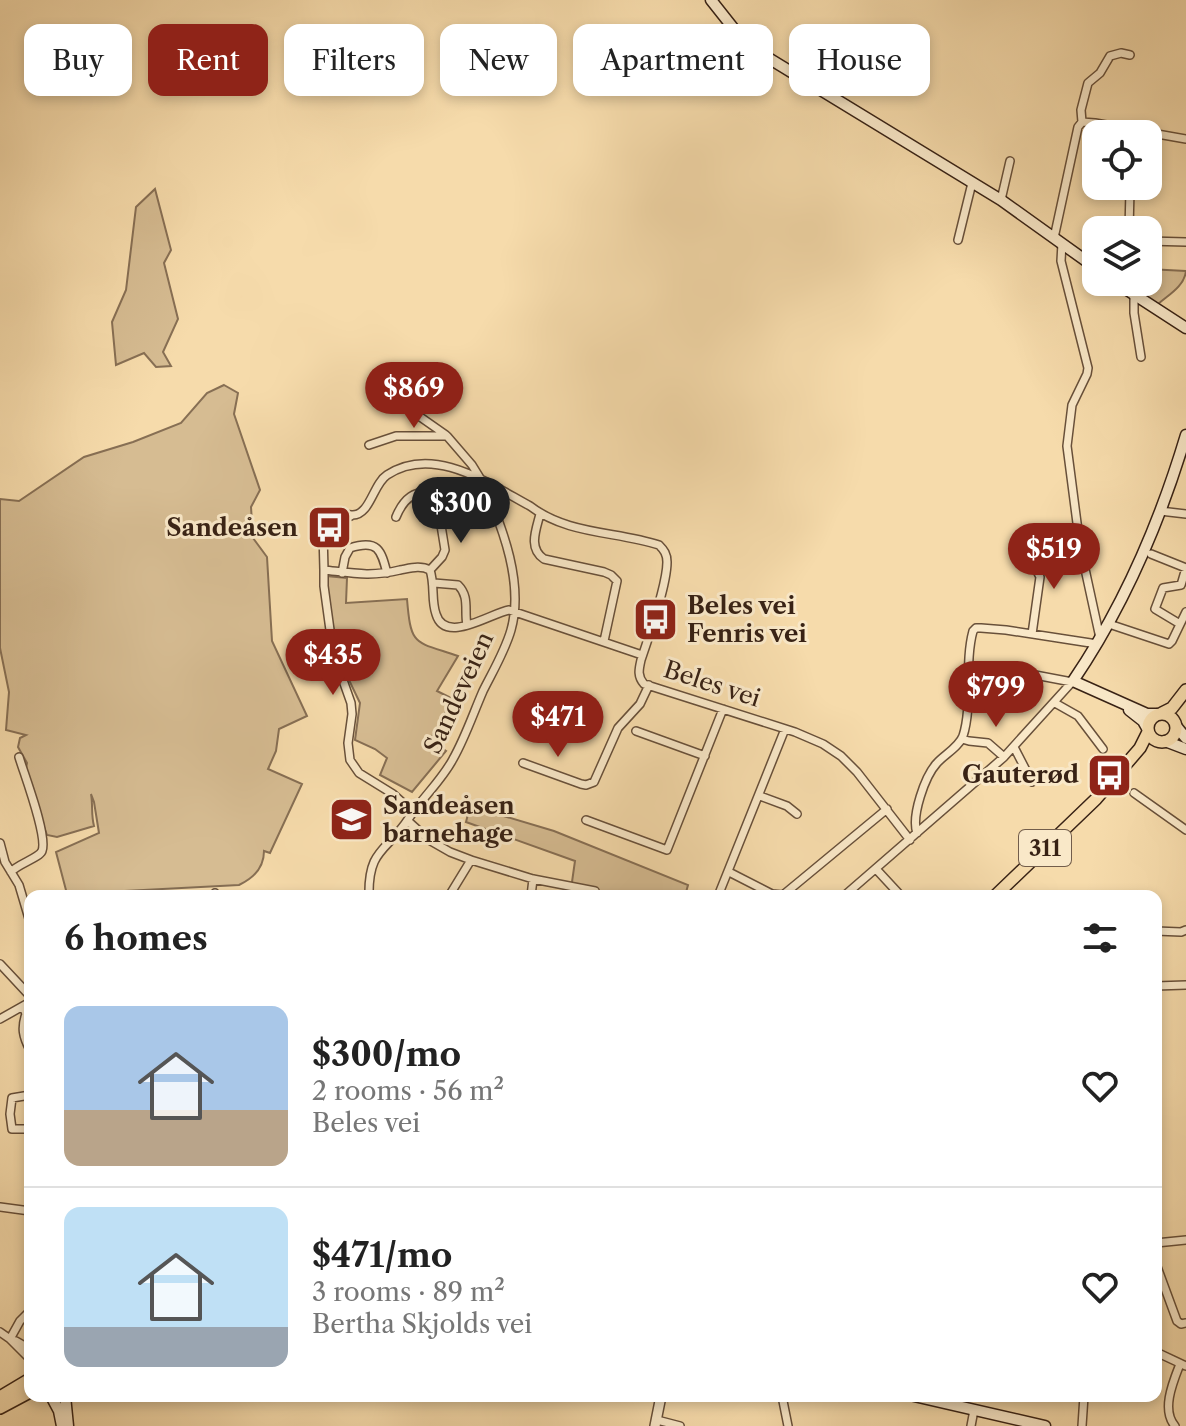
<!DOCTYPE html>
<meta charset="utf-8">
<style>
:root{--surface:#fff;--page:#f2f2f2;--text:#222;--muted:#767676;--line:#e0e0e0;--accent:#8f2418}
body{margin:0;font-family:"Libre Caslon Text",serif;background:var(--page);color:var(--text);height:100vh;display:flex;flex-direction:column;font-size:30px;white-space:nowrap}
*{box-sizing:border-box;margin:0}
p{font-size:26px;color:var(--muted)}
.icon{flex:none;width:44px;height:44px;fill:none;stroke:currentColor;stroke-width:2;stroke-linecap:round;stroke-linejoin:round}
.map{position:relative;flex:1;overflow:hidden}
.side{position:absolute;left:24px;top:890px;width:1138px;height:512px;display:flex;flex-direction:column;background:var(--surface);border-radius:16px;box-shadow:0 4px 12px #0003}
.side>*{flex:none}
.top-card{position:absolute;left:24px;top:24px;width:1138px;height:72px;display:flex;gap:16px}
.controls{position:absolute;left:1082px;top:120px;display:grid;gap:16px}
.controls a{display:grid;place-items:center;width:80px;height:80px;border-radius:16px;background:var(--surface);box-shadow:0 4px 12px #0003;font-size:40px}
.price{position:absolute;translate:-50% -68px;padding:0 18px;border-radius:28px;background:var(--accent);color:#fff;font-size:26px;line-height:52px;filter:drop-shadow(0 2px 4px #0008)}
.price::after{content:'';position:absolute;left:50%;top:48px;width:24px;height:18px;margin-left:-12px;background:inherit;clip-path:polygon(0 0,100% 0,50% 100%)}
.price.on{background:#222;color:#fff}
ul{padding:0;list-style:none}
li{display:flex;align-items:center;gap:24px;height:200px;padding:0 40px}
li+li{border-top:2px solid var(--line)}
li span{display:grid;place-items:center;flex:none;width:224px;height:160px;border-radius:16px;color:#555}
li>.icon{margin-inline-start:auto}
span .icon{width:96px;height:96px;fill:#fffc;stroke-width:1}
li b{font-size:34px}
h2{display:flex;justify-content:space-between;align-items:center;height:96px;padding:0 40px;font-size:34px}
.tag{padding:0 28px;border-radius:16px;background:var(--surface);box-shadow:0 4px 12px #0003;font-size:28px;line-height:72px}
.tag.on{background:var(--accent);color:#fff}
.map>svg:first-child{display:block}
.green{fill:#d6bc92;stroke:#876f54;stroke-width:2}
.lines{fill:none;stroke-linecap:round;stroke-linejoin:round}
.minor-casing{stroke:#68503a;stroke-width:10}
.tertiary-casing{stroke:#68503a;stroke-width:12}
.secondary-casing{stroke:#382215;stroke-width:13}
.primary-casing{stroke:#382215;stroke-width:14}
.minor{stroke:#f9e8c8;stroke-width:7}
.tertiary{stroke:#f9e8c8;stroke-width:9}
.secondary{stroke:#f9e8c8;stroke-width:10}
.primary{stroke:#f6dbab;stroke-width:11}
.labels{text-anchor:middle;stroke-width:6;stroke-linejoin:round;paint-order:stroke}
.shield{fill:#f9e8c8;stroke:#725d4b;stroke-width:2}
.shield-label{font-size:22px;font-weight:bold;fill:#382215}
.poi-label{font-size:24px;font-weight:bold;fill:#382215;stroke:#f9e8c8;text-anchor:end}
.street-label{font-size:24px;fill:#382215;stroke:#f9e8c8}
</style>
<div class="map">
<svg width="1186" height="1426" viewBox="0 0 1186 1426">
<rect width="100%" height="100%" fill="#f6dbab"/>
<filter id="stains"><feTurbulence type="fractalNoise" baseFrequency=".0025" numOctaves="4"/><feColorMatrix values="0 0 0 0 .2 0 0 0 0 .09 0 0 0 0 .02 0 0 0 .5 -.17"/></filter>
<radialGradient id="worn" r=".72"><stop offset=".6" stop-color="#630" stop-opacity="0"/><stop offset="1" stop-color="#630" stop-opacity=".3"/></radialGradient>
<path class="green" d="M155 189 171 250 164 263 178 319 163 352 171 366 156 367 144 353 116 365 112 322 126 290 136 207Z
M1148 269 1186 271C1184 287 1168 295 1157 305L1123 282H1148Z
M224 385 238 393 234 414 260 490 251 507 253 538 267 557 272 641 307 716 279 729 276 751 268 769 302 784 270 853 264 851C264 868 254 878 239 885L67 894 56 852 99 833 94 802 91 794C93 805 91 815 94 826L57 837 47 835 25 775 27 763 18 747 20 738 26 735 6 730 9 692 0 648V499L19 501 84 457 133 442 181 423 207 393Z
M326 576 347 578 346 603 407 599C411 647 414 641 458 656L437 691 453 699 430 740 446 751 412 792 380 775 387 758 375 749 355 740 360 703 336 653Z
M470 806 554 831 688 885 685 896H570L575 861 466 822Z"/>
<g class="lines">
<defs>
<path id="minor" d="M1082 122 1095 123 1186 139
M1001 200 1010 161
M1129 230 1130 190
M1054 238 1078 127 1082 122 1081 110 1088 83 1100 73 1110 56 1121 53 1130 55
M958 240 972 183
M1148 241 1186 242
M1062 243 1061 261 1088 368 1087 374 1072 405 1067 446 1080 546 1100 638
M1084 259 1091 246 1096 241
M1134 295V313L1141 357
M394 402 406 407 446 435
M369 445 396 436H447L472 465 480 478
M1160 511 1186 514
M540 514C536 530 528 548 544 559L604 572 611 575 617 581 604 641
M396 517C403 500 415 487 435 495 439 497 442 500 447 502 459 505 473 497 483 491L485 485
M325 529 317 526 319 514 321 511C332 510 341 515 352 515 370 516 373 484 387 475 434 444 489 484 530 506 568 535 616 531 659 545 664 550 667 554 667 562 667 585 649 636 641 660 639 669 637 676 644 684L795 732 823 744 841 756 857 772 910 840
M1151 554 1186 568
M1030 565 1037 571 1040 577 1032 634
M324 570 323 533 333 522 351 516
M430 570 442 557 445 550 440 519 444 501
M342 573 345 557 350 548C378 539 381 550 387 573
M434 583 458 585C470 597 464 610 467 625
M1109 624 1169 644 1172 641 1186 612
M1180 624 1155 609 1163 588 1181 585 1186 568
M1009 670 1072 682
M1055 703 1078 716 1103 749
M636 731 705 756
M962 739 969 741 988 743 1004 757
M1014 747 1032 782
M523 763 581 784 586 785 594 782 618 728 640 704 649 685
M1134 793 1186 830
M760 796 787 806 797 814
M413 812 393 794 359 773 350 760 348 743 352 714 351 703 333 652 324 586V570C352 573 371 577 400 570 411 568 420 565 430 570 435 585 431 600 436 614 445 645 491 613 509 610L642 655
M586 820 667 850 723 709
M408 821 429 840 450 852 471 860
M917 833C911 816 925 776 937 763 944 755 959 747 963 736 973 705 964 664 973 631L976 628H981L1006 630 1097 644
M0 843 5 862 19 885 30 922
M876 869 901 896
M11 872C18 864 39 858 42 851 48 836 24 774 19 757
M729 872 772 894 783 895 887 809
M215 893V896
M369 896C368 848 387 852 409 818 423 797 442 780 453 759 465 738 473 714 483 691 493 671 505 651 511 630 524 584 503 529 485 487
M449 896 471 860 533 879 595 891
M531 896 533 879
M718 896 785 729
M844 896 1004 757 1073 681
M1156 931 1181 932 1186 930
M0 964 30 996
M1156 986 1186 985
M23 1006 26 1014C21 1028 23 1037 30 1050
M0 1019 30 1002
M30 1095 12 1098 10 1114 12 1129H30
M0 1207 30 1211
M1156 1243 1186 1240
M1156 1264 1177 1321 1181 1324 1186 1323
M0 1332 10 1339 30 1359
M10 1339 20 1321 30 1311
M16 1341 30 1349
M1156 1352 1186 1366
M782 1396 788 1426
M657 1420 680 1426
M971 1426 974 1410
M1082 1426 1084 1396
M1175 1426C1161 1410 1173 1382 1180 1364"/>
<path id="tertiary" d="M655 1426 661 1396"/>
<path id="secondary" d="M711 0 734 29 765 56 1001 200 1096 268
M1115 282 1186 328
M1129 710 1143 721 1147 728
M1157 714H1147L1073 681C1124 606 1160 522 1186 435
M1176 726 1186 738
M1165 741 1186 749
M51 1396 59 1411 62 1426
M65 1396 68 1426
M914 1396 1045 1426"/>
<path id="primary" d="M1162 713 1172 708 1186 690
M1148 728a14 14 0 1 1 28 0a14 14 0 1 1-28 0Z
M995 896 1096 799 1140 748 1148 732
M0 1397 30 1379
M0 1408 30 1392"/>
</defs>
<use href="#minor" class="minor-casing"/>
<use href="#tertiary" class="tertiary-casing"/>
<use href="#secondary" class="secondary-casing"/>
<use href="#primary" class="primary-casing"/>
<use href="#minor" class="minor"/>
<use href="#tertiary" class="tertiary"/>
<use href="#secondary" class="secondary"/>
<use href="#primary" class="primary"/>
</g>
<defs>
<symbol id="bus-square" viewBox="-11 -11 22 22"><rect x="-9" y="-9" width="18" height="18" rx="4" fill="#8f2418" stroke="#f9e8c8"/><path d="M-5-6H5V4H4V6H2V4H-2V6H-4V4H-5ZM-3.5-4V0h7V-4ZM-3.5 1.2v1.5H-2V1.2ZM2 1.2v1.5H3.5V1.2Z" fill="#fff"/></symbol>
<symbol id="school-square" viewBox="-11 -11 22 22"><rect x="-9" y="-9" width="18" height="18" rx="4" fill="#8f2418" stroke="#f9e8c8"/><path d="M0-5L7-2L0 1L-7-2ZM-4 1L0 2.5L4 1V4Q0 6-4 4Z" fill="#fff"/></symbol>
</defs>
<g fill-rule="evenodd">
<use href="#bus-square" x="304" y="502" width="51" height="51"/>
<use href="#bus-square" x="630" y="594" width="51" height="51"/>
<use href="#bus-square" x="1084" y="750" width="51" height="51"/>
<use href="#school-square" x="326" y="794" width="51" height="51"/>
</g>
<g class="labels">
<rect class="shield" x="1019" y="830" width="52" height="36" rx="6"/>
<g class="shield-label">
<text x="1045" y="856">311</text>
</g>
<g class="poi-label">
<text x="298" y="536">Sandeåsen</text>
<text x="687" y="614" text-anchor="start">Beles vei<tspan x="687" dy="28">Fenris vei</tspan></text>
<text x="1079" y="783">Gauterød</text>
<text x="383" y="814" text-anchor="start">Sandeåsen<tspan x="383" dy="28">barnehage</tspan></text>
</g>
<g class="street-label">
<text transform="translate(712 684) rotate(18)" y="8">Beles vei</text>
<text transform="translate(459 693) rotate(-65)" y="8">Sandeveien</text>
</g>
</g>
<rect width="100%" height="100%" filter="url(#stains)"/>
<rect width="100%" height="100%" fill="url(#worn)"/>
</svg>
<div class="controls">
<a><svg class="icon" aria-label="locate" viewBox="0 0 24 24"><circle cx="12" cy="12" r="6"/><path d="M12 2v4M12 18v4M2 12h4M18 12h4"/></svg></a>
<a><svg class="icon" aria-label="layers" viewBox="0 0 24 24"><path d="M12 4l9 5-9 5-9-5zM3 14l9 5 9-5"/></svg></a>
</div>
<b class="price" style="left:414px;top:430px">$869</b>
<b class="price on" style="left:461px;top:545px">$300</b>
<b class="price" style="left:1054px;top:591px">$519</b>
<b class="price" style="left:333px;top:697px">$435</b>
<b class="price" style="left:996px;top:729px">$799</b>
<b class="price" style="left:558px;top:759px">$471</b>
<div class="top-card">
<a class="tag">Buy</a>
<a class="tag on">Rent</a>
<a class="tag">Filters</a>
<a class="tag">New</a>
<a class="tag">Apartment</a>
<a class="tag">House</a>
</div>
<section class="side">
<h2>6 homes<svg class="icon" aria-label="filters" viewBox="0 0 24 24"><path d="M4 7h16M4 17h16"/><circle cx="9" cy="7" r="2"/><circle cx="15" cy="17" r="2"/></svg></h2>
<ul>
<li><span style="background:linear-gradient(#a9c7e8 65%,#b9a48a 0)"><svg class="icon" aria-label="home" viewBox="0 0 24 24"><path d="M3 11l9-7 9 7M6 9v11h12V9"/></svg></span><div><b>$300/mo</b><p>2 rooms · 56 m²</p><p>Beles vei</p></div><svg class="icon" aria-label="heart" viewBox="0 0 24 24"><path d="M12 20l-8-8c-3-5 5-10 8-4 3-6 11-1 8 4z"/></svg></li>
<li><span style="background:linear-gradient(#bfe0f5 75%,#9aa5b1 0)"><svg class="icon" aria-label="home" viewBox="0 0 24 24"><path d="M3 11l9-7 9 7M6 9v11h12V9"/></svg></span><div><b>$471/mo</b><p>3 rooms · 89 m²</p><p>Bertha Skjolds vei</p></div><svg class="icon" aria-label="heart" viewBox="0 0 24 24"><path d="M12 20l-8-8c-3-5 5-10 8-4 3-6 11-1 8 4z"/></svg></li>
</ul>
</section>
</div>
